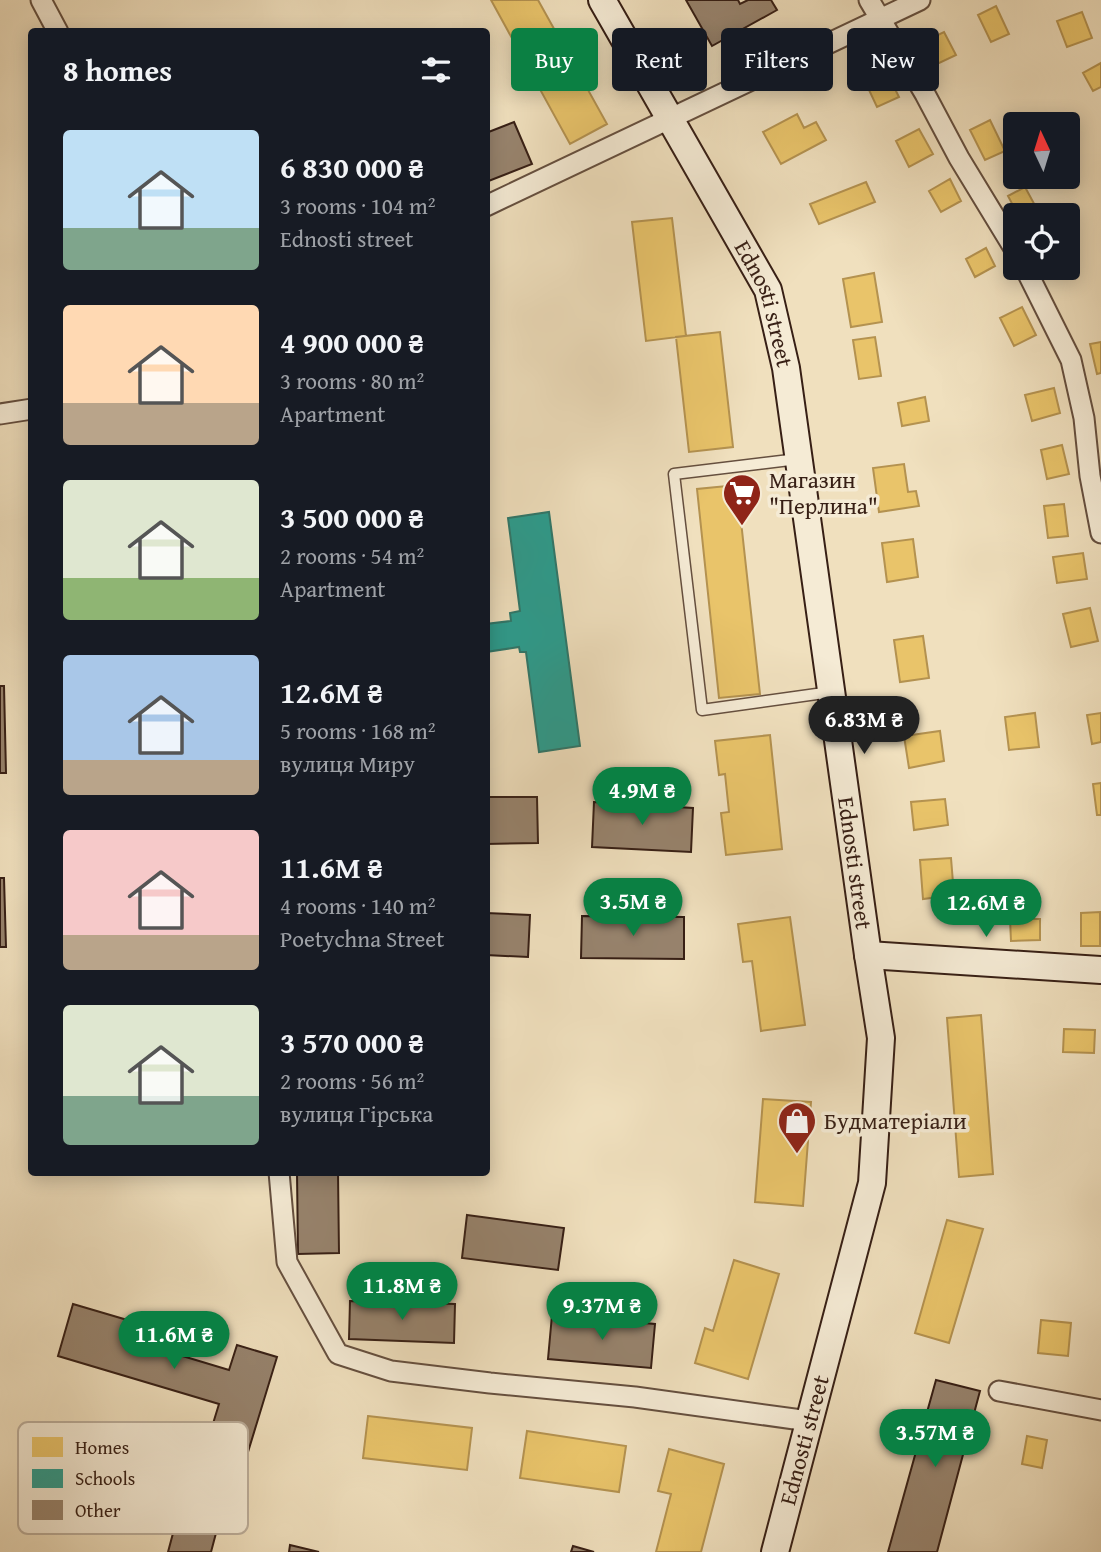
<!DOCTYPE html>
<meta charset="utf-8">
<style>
:root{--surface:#171b24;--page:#20242c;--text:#f1f3f6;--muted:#9ea1a6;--accent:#0b8043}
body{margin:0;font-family:"Gentium Book Plus",serif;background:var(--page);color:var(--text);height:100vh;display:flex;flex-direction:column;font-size:26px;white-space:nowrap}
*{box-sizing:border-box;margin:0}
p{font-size:23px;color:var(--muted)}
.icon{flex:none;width:38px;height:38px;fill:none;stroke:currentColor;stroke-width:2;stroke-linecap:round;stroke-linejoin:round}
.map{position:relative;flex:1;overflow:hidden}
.details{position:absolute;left:28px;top:28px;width:462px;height:1148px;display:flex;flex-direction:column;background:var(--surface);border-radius:7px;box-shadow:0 4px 18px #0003}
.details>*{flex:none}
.hud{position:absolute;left:511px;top:28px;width:485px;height:63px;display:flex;gap:14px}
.needle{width:46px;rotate:356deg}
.buttons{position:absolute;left:1003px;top:112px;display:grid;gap:14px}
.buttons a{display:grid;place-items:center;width:77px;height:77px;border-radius:7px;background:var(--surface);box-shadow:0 4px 18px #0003;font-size:35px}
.price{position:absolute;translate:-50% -60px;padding:0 16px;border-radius:24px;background:var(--accent);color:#fff;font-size:23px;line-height:46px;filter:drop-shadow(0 2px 4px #0008)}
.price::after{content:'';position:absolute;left:50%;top:42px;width:21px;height:16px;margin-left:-10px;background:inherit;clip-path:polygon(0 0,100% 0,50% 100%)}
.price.active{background:#222;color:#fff}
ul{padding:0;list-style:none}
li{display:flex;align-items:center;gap:21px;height:175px;padding:0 35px}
li span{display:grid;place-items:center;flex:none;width:196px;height:140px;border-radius:7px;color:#555}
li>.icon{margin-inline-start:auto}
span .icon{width:84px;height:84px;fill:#fffc;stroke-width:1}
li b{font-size:30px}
h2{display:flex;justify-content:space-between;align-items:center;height:84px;padding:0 35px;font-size:30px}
.tag{padding:0 24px;border-radius:7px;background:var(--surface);box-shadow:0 4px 18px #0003;font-size:24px;line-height:63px}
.tag.active{background:var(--accent);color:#fff}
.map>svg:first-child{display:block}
.homes{fill:#e9c46a;stroke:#b49250;stroke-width:2}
.schools{fill:#2a9d8f;stroke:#2e776a;stroke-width:2}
.building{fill:#97836d;stroke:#371f15;stroke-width:2}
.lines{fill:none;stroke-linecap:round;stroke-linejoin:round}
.lane-casing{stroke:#654f3f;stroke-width:13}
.street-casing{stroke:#654f3f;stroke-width:23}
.secondary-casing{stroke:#371f15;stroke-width:30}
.lane{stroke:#f5ebd5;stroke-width:10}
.street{stroke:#f5ebd5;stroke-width:19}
.secondary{stroke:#f5ebd5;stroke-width:26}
.labels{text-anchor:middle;stroke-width:7;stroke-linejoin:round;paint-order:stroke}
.street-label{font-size:23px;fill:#371f15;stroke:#f5ebd5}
.poi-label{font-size:23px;fill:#371f15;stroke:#f5ebd5;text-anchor:start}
.key{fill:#f5ebd5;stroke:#bcae9b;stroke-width:2}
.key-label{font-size:19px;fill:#371f15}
</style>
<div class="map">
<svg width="1101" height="1552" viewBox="0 0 1101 1552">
<rect width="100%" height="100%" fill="#f0e0be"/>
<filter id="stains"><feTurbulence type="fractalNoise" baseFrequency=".00286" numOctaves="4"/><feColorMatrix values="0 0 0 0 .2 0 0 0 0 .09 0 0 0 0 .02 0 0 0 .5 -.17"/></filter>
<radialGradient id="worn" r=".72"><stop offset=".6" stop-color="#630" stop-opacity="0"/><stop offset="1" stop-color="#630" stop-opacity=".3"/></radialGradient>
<path class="homes" d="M491 0H538L607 124 570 144Z
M996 6 1009 34 991 42 978 15Z
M1082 12 1092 38 1067 47 1057 21Z
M944 32 956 55 935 65 923 42Z
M1101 63V87L1093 91 1083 73Z
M883 65 899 97 877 107 862 75Z
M797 114 804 128 816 122 826 140 781 164 763 132Z
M990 120 1005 151 985 160 970 130Z
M919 129 933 154 909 167 896 141Z
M950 179 961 201 941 212 929 191Z
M866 182 875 202 819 224 810 204Z
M1025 187 1038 211 1030 215H1018L1008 196Z
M672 218 686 336 646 341 632 222Z
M986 248 995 266 975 277 966 259Z
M874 273 882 322 851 327 843 279Z
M1022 307 1036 335 1014 346 1000 318Z
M720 332 733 447 689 452 676 337Z
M875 337 881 376 859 379 853 340Z
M1101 342V373L1097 374 1090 344Z
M1054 388 1060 413 1032 421 1025 395Z
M925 397 929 421 902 426 898 403Z
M1062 445 1069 474 1047 479 1041 450Z
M904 464 908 492 916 491 919 506 879 512 873 468Z
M737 485 760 694 719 698 697 489Z
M1064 504 1068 536 1048 538 1044 506Z
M913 539 918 577 887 582 882 543Z
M1083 553 1087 579 1057 583 1053 557Z
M1090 608 1098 641 1071 647 1063 614Z
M923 636 929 678 900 682 894 640Z
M1035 713 1039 747 1009 750 1005 717Z
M1101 713V742L1092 744 1087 715Z
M940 731 944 761 909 768 904 736Z
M770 735 782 849 726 855 721 813 729 812 725 774 719 775 715 741Z
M1101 783V815H1097L1093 784Z
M945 799 948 825 914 830 911 802Z
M951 858 954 895 923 899 920 860Z
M1100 912V946H1081V913Z
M790 917 805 1025 761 1031 752 961 743 962 738 924Z
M1010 919H1040V940L1011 941Z
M981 1015 993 1174 959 1177 947 1018Z
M1064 1029 1095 1030 1094 1053 1063 1052Z
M763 1099 811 1102 803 1206 755 1202Z
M947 1220 983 1229 949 1343 915 1333Z
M734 1260 779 1274 748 1379 695 1363 705 1328 713 1331Z
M1041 1320 1071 1323 1068 1356 1038 1353Z
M368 1416 472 1428 467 1470 363 1458Z
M527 1431 626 1446 619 1492 520 1478Z
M1027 1436 1047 1440 1042 1468 1022 1464Z
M669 1449 724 1464 701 1552H656L671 1494 658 1491Z"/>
<path class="schools" d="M549 512 580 746 539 752 526 652H520L519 647 486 652V624L511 621 510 613 520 611 508 518Z"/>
<path class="building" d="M686 0H738L740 4 748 0H771L777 10 712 46Z
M514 122 532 164 486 182V133Z
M0 686H4L6 773H0Z
M486 797H537L538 843 486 844Z
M594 802 693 808 691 852 592 847Z
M0 878H4L6 947H0Z
M486 913 530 915 528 957 486 955Z
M582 916 684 917V959L581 958Z
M297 1172H338L339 1253 298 1254Z
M467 1215 564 1228 558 1270 462 1258Z
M350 1301 455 1304 454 1343 349 1339Z
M73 1304 151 1327 146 1345 229 1370 237 1345 277 1357 248 1452 208 1440 219 1404 58 1356Z
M552 1315 655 1324 651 1368 548 1359Z
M936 1380 980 1391 937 1552H888Z
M184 1492 224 1503 211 1552H168Z
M290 1545 319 1552H289Z
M573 1546 594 1552H571Z"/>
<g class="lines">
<defs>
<path id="lane" d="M798 459 674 474 702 710 831 692"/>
<path id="street" d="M41 0 58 32
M869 0 925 94 959 158 1015 250
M486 206 920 0
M1025 268 1071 360 1084 418 1090 476 1101 533
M0 414 32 409
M279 1172 287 1262 338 1354 391 1371 490 1383 635 1397 809 1421
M999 1391 1101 1410"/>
<g id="secondary">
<path id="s1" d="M602 0 768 290 786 368 868 955 881 1038 872 1183 775 1552"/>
<path d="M868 955 1101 970"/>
</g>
</defs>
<use href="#lane" class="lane-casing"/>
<use href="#street" class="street-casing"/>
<use href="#secondary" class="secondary-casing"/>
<use href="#lane" class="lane"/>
<use href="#street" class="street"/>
<use href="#secondary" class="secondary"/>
</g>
<defs>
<symbol id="supermarket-pin" viewBox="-11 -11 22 30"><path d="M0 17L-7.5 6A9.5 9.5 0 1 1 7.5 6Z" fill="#8f2418" stroke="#f5ebd5"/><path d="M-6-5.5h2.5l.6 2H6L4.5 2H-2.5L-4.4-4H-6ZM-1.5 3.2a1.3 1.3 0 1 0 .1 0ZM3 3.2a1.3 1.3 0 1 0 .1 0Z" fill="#fff"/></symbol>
<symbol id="shop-pin" viewBox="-11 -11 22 30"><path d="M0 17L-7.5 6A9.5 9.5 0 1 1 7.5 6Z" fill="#8f2418" stroke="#f5ebd5"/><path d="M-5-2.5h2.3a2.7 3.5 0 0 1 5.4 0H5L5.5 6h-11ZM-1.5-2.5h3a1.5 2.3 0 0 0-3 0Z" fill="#fff"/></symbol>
</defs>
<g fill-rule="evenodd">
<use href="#supermarket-pin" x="720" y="471" width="44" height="60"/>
<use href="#shop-pin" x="775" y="1099" width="44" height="60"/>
</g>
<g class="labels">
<g class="street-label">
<text dy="8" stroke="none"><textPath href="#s1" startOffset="346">Ednosti street</textPath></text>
<text dy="8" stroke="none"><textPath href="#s1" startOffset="914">Ednosti street</textPath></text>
<text transform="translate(804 1440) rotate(-75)" y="8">Ednosti street</text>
</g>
<g class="poi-label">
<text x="769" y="488">Магазин<tspan x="769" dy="26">"Перлина"</tspan></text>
<text x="824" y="1129">Будматеріали</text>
</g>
</g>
<rect x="18" y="1422" width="230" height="112" rx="10" class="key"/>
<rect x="32" y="1437" width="31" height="20" fill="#e9c46a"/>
<rect x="32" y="1469" width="31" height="19" fill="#2a9d8f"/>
<rect x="32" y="1500" width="31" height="20" fill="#97836d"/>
<g class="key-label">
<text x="75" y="1454">Homes</text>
<text x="75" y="1485">Schools</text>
<text x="75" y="1517">Other</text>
</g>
<rect width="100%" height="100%" filter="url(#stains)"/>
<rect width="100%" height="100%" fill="url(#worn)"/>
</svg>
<div class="buttons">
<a><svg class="needle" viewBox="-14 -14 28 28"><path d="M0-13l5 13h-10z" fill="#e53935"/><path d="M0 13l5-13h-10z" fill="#9ea1a6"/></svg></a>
<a><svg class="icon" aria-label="locate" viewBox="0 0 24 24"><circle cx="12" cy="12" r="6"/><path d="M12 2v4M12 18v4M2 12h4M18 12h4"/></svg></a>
</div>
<b class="price active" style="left:864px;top:756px">6.83M ₴</b>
<b class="price" style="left:642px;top:827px">4.9M ₴</b>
<b class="price" style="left:633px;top:938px">3.5M ₴</b>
<b class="price" style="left:986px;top:939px">12.6M ₴</b>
<b class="price" style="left:402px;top:1322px">11.8M ₴</b>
<b class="price" style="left:602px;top:1342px">9.37M ₴</b>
<b class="price" style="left:174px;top:1371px">11.6M ₴</b>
<b class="price" style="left:935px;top:1469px">3.57M ₴</b>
<div class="hud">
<a class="tag active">Buy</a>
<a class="tag">Rent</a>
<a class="tag">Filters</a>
<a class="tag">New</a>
</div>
<section class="details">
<h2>8 homes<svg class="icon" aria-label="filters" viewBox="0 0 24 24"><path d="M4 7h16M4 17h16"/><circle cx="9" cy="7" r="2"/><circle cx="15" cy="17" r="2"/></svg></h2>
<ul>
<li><span style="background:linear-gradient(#bfe0f5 70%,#7fa58c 0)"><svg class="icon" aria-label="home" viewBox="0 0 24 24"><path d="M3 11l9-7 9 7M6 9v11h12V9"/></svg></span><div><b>6 830 000 ₴</b><p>3 rooms · 104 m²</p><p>Ednosti street</p></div></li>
<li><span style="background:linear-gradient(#ffd9b3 70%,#b9a48a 0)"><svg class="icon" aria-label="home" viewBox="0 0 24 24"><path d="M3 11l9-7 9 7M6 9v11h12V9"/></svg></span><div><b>4 900 000 ₴</b><p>3 rooms · 80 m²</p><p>Apartment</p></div></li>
<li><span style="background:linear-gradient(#dfe7d0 70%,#8fb573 0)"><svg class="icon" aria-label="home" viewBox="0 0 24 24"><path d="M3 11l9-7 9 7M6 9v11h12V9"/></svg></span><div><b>3 500 000 ₴</b><p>2 rooms · 54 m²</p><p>Apartment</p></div></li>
<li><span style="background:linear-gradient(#a9c7e8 75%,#b9a48a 0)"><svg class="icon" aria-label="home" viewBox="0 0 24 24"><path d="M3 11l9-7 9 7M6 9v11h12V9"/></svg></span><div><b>12.6M ₴</b><p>5 rooms · 168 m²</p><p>вулиця Миру</p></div></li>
<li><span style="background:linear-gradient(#f6c9c9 75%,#b9a48a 0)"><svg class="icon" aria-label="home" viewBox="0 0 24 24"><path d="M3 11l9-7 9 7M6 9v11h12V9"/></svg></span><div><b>11.6M ₴</b><p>4 rooms · 140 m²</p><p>Poetychna Street</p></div></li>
<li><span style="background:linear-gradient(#dfe7d0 65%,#7fa58c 0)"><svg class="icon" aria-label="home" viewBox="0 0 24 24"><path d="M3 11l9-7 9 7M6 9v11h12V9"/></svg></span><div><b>3 570 000 ₴</b><p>2 rooms · 56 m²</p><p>вулиця Гірська</p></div></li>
</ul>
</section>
</div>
